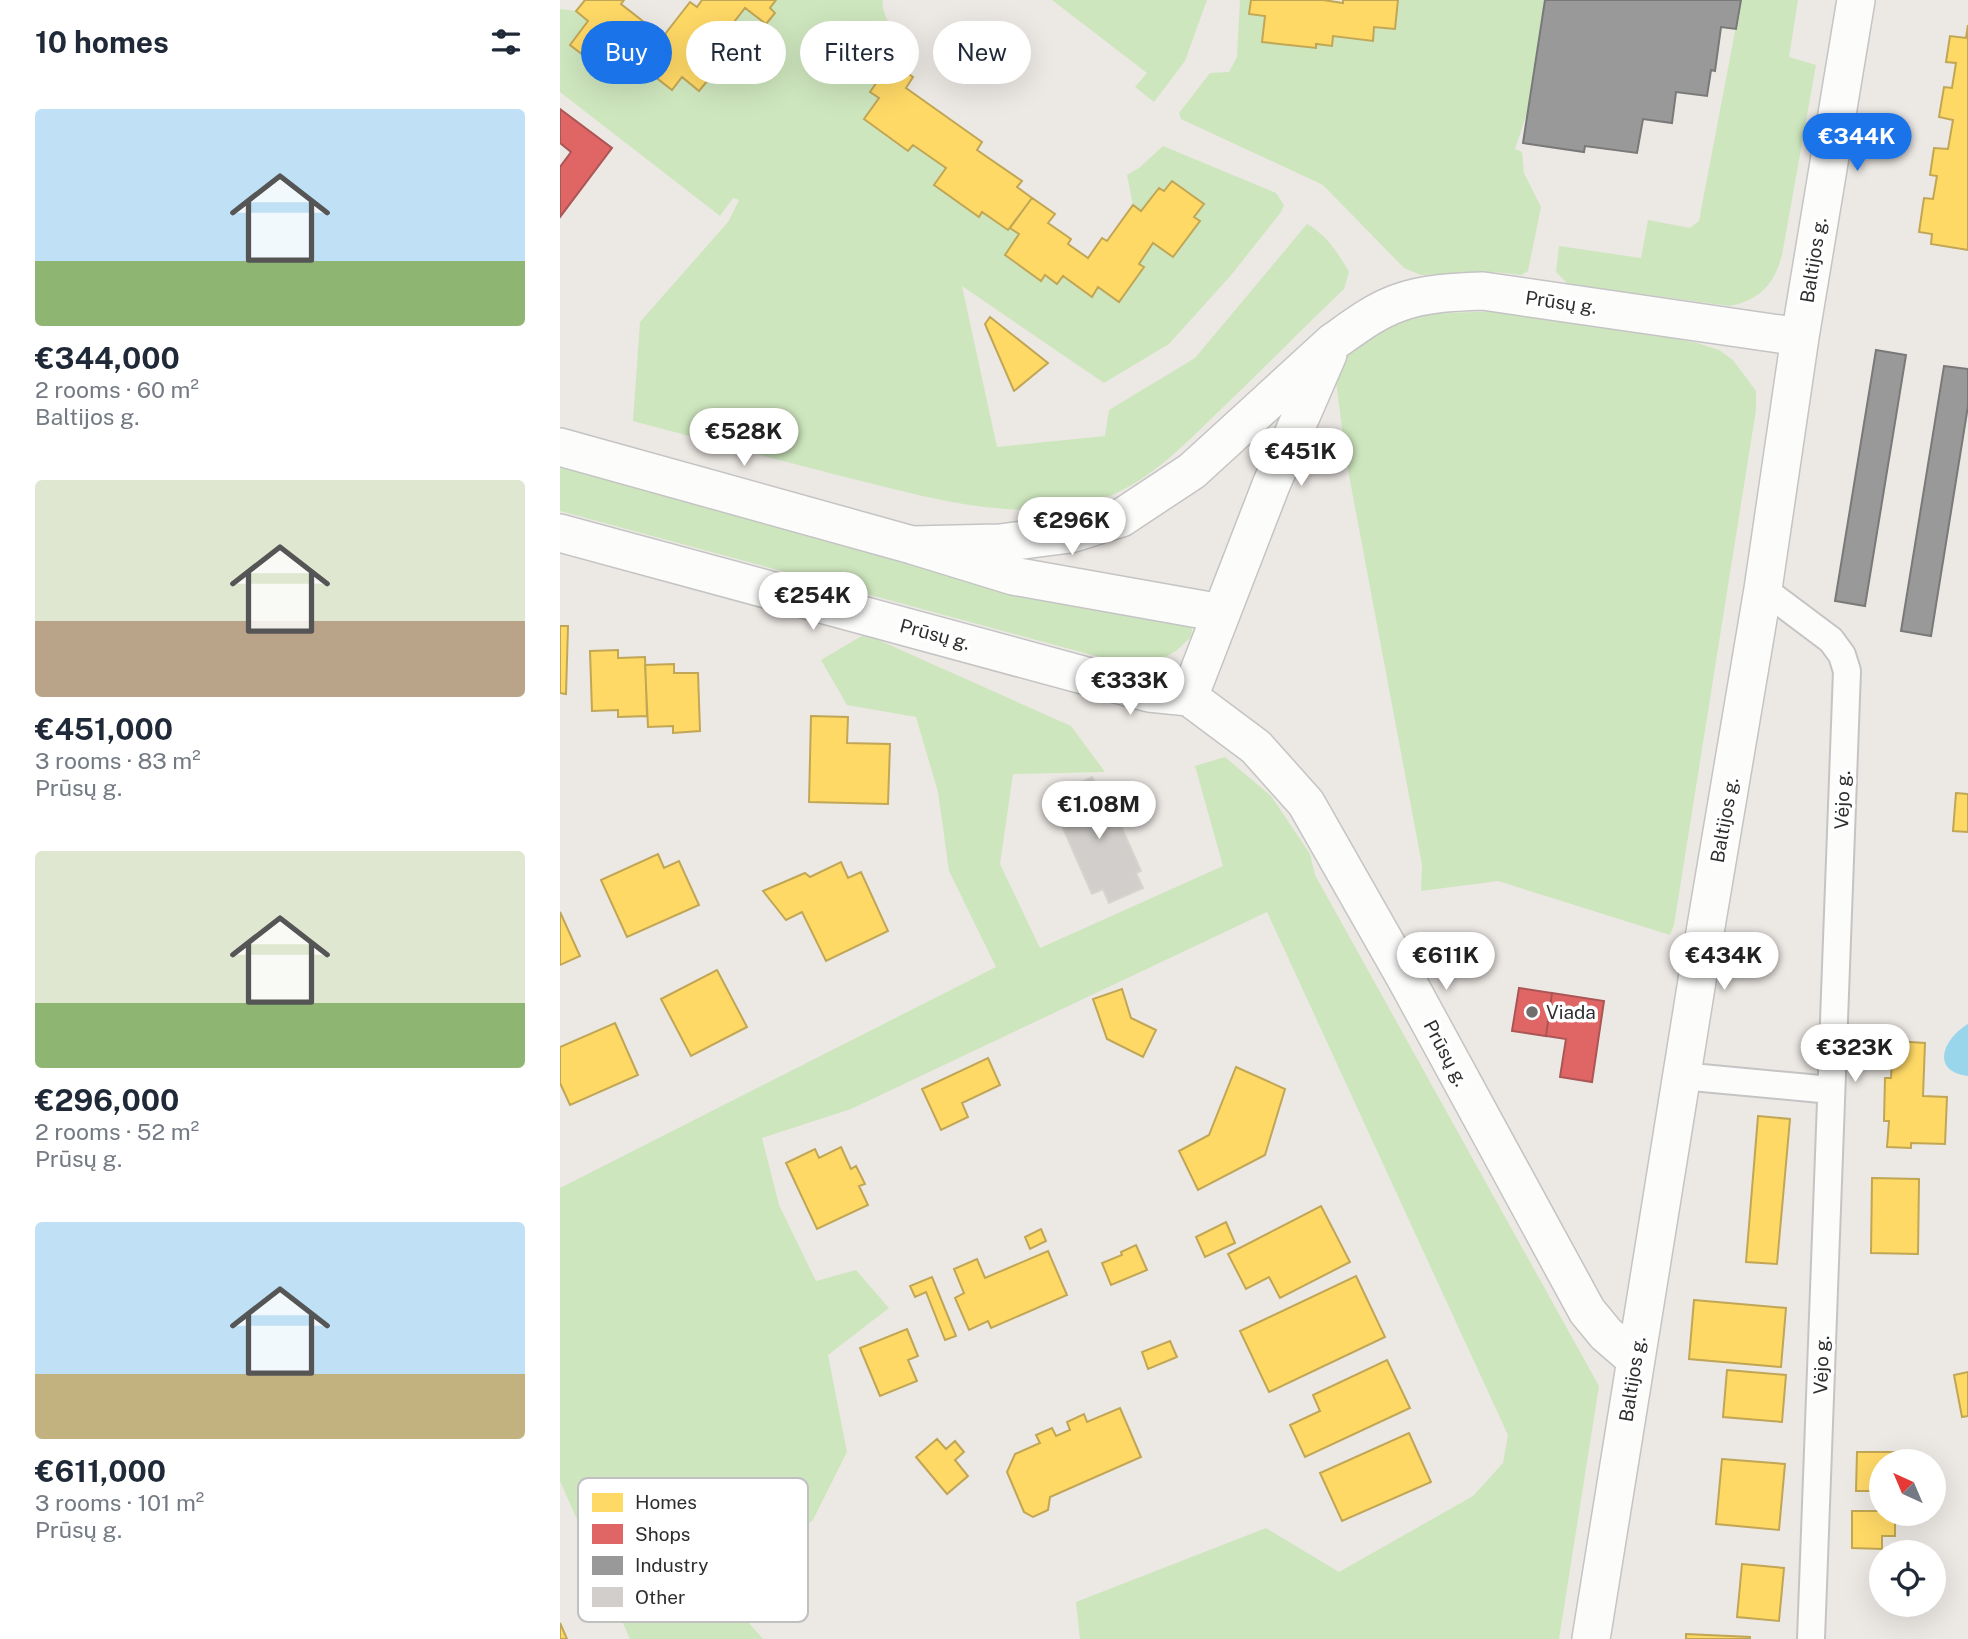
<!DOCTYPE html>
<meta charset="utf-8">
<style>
:root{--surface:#fff;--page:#f2f2f3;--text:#1f2937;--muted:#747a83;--accent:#1a73e8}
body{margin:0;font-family:"Public Sans",sans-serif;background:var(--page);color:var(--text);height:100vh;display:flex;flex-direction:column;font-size:26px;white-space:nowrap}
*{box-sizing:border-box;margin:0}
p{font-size:23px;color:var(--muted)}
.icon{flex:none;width:38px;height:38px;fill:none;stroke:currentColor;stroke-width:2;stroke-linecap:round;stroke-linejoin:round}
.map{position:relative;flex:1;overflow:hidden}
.sheet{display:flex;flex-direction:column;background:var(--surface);width:560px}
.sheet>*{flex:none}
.banner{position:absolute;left:21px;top:21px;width:665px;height:63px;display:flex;gap:14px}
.needle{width:46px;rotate:316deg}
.tools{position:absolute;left:1309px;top:1449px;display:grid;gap:14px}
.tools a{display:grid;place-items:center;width:77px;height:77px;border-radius:50%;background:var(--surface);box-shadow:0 7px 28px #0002;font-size:35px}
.price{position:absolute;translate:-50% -60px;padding:0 16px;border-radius:24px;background:#fff;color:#222;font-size:23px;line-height:46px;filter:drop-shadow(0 2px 4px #0008)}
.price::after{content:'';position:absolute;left:50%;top:42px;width:21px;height:16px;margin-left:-10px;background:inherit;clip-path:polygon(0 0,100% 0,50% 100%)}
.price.on{background:var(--accent);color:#fff}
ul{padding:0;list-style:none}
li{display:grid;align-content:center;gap:14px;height:371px;padding:0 35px}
li span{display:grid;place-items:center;height:217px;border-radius:7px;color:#555}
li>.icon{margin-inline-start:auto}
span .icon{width:126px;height:126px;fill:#fffc;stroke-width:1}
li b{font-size:30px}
h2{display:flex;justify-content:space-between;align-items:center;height:84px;padding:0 35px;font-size:30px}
.chip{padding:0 24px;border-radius:32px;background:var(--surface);box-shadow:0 7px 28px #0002;font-size:24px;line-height:63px}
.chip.on{background:var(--accent);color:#fff}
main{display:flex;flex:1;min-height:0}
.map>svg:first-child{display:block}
.green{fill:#cee6be}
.water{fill:#99d6ec}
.homes{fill:#ffd966;stroke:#c0a655;stroke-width:2}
.shops{fill:#e06666;stroke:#ab5555;stroke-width:2}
.industry{fill:#999;stroke:#797979;stroke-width:2}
.building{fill:#d1cecb;stroke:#d7d4d0;stroke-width:2}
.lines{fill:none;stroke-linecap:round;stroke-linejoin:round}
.street-casing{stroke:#c5c4c5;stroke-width:30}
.secondary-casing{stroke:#c5c4c5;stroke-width:40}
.street{stroke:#fcfcfb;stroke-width:26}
.secondary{stroke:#fcfcfb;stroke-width:37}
.poi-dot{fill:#706f6e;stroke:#fff;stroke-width:2.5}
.labels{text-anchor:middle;stroke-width:7;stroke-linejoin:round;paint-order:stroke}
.street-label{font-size:19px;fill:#2e2e2e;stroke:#fff}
.poi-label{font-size:19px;fill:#2e2e2e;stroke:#fff;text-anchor:start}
.key{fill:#fff;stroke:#c0c0c0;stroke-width:2}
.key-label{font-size:19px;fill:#2e2e2e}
</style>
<main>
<section class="sheet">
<h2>10 homes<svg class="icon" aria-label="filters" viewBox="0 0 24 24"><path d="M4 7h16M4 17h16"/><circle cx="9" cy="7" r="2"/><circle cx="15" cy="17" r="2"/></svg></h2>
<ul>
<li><span style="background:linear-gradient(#bfe0f5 70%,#8fb573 0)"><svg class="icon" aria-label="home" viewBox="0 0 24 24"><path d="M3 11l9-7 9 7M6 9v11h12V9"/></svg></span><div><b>€344,000</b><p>2 rooms · 60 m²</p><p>Baltijos g.</p></div></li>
<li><span style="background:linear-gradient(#dfe7d0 65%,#b9a48a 0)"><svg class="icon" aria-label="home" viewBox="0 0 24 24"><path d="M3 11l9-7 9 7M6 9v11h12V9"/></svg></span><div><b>€451,000</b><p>3 rooms · 83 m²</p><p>Prūsų g.</p></div></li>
<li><span style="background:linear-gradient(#dfe7d0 70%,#8fb573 0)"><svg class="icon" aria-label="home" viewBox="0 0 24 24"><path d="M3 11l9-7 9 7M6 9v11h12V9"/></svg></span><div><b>€296,000</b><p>2 rooms · 52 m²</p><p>Prūsų g.</p></div></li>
<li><span style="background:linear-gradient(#bfe0f5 70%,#c2b280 0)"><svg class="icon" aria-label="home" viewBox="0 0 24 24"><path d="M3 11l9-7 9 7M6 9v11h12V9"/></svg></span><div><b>€611,000</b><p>3 rooms · 101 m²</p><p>Prūsų g.</p></div></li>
</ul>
</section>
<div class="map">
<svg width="1408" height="1639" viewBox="0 0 1408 1639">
<rect width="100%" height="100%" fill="#ece8e4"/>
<path class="green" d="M216 0H323C320 16 337 34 347 46L331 62 310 91 319 98 304 120 348 151 353 145 386 168 374 185 418 217 422 212 448 230 450 228 459 234 445 256 480 281 485 275 497 284 503 276 531 297 538 287 559 302 584 268 579 264 593 243 613 257 639 221 634 217 643 203 612 181 604 191 598 188 581 211 573 205 567 175 579 168 603 146 716 193 724 205 721 212 672 274 609 344 544 383 402 286 437 447 545 436 549 410 635 358 747 224C767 235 778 253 789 272L784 289C741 330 699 373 656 414 625 444 592 478 552 495 469 530 360 495 277 475 209 458 141 439 73 421L80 322 168 222 179 200 173 198 160 216 0 92V9L16 11 28 21 10 44 22 54 27 49 67 80 75 70 86 78 90 73 122 77 139 91 148 80 144 76 167 45 160 40 185 8H210Z
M492 0H647L625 61 594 102 575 87 587 73Z
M680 0H691L689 14 705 16 702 42 755 48 756 44 772 45 773 36 814 27 835 29 838 0H985L969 107 955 149 962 152 964 173 981 207 968 271 961 275 934 272 861 275 844 268 763 185 621 119 619 113 650 73 669 72 677 57Z
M1181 0H1238L1229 57 1256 65 1222 255C1214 284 1201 299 1170 306L1008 284 996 272 999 246 1081 258 1088 220 1130 228 1139 221Z
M937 311 1096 335 1137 343 1159 350 1173 360 1196 391V410L1114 925 1110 935 938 881 861 891 862 865 786 459 775 374 784 357 804 338 853 316 889 313Z
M0 463 633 623 631 637 616 651 596 662 577 664 543 658 0 511Z
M305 634 511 726 545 772 453 774 440 864 480 948 663 866 635 766 665 757 711 796 750 854 755 875 1039 1386 999 1639H520L516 1602 706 1528 779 1572 913 1496 943 1463 948 1435 707 912 291 1109 202 1138 219 1205 256 1281 296 1270 329 1308 268 1355 287 1452 253 1520 163 1594 203 1639H70L0 1481V1188L436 967 389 871 378 792 356 717 287 705 261 660Z"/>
<path class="water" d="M1408 1024V1076C1369 1071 1384 1038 1408 1024Z"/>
<path class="homes" d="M25 0H64L61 4 89 26 84 32 98 43 130 2 137 7 142 0H216L210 8 215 13 206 24 185 8 160 40 168 45 144 76 148 80 139 91 122 77 112 90 90 73 86 78 75 70 68 80 27 49 23 55 10 45 28 21 16 11Z
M691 0H763L783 3V0H838L835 29 814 27 813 41 773 36 772 46 756 44V48L702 42 705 16 689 14Z
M1408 25V250L1371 244 1372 234 1359 232 1364 198 1373 199 1377 176 1370 175 1374 148 1388 149 1393 120 1379 117 1384 87 1392 88 1396 63 1386 62 1390 36 1406 38Z
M331 62 353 77 346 88 422 142 417 150 462 181 457 187 472 198 448 230 422 212 419 217 374 185 386 168 353 145 348 151 304 119 319 98 310 92Z
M612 181 644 204 634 217 640 221 613 257 593 243 579 264 584 267 559 302 538 287 532 297 503 276 497 284 485 275 481 281 445 255 459 234 450 228 472 198 495 214 488 223 511 239 508 244 528 258 542 238 547 241 573 205 581 211 599 188 604 191Z
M430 317 488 363 454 391 425 324Z
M0 626H8L6 694 0 693Z
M58 650V658L85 657 87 716 58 717V710L32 711 30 651Z
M114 664V673H138L140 731 113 733V726L88 727 85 665Z
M251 716 288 717 287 743 330 744 328 804 249 802Z
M1396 793 1408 794V832L1393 831Z
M98 854 104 868 119 861 139 905 67 937 41 880Z
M281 862 288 878 301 872 328 931 266 961 242 912 226 920 203 891 245 873 250 877Z
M0 912 20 956 0 965Z
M157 970 187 1027 131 1056 101 999Z
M562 989 571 1018 596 1030 583 1057 547 1039 533 999Z
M55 1023 78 1075 10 1105 0 1083V1047Z
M1333 1041 1365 1043 1363 1096 1387 1097 1385 1144 1351 1143V1148L1327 1147 1329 1121H1324L1325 1078H1331Z
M428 1058 440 1085 402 1103 408 1117 381 1130 362 1089Z
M676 1067 725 1089 705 1155 638 1190 619 1151 649 1135Z
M1198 1116 1230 1119 1217 1264 1186 1262Z
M281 1147 291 1169 296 1166 305 1184 299 1186 308 1205 257 1229 226 1163 255 1149 259 1158Z
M1312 1178 1359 1179 1358 1254 1311 1253Z
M761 1206 790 1262 720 1298 709 1277 686 1289 668 1254Z
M666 1222 675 1243 645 1257 636 1237Z
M481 1229 486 1241 470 1249 465 1237Z
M576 1245 587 1270 551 1285 542 1263 562 1255 561 1252Z
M488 1251 507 1295 431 1328 428 1321 409 1330 395 1298 404 1293 394 1269 417 1259 425 1278Z
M796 1276 825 1337 709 1392 680 1331Z
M372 1277 396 1336 385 1340 366 1292 355 1297 350 1286Z
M1134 1300 1226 1308 1221 1367 1129 1359Z
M347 1329 358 1356 348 1360 357 1381 320 1396 300 1348Z
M610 1341 617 1357 588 1369 582 1352Z
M827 1360 850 1408 745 1457 730 1425 760 1411 753 1395Z
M1167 1370 1226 1375 1222 1422 1163 1417Z
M1408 1372V1416L1402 1417 1394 1375Z
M560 1408 581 1457 490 1497 488 1510 473 1517 464 1512 447 1472 455 1454 480 1443 476 1435 492 1428 496 1436 510 1430 507 1422 524 1414 527 1422Z
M849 1433 871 1482 782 1521 760 1473Z
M377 1439 386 1449 395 1441 404 1452 395 1460 408 1476 387 1494 356 1457Z
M1297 1452H1357V1461H1321V1491H1296Z
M1162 1459 1225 1464 1219 1530 1156 1524Z
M1292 1511H1321V1514H1335V1536H1322V1549L1292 1548Z
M1182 1564 1224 1568 1219 1621 1177 1617Z
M0 1623 7 1639H0Z
M1126 1634 1190 1637V1639H1126Z"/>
<path class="shops" d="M0 109 52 148 0 217V167L11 152 0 143Z
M959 988 992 993 986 1036 952 1031Z
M992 993 1044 1001 1032 1082 1000 1077 1006 1039 986 1036Z"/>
<path class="industry" d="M985 0H1181L1176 29 1161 27 1155 71 1151 70 1147 96 1116 92 1112 123 1083 119 1077 153 1025 146 1024 152 963 143Z
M1316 350 1346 355 1305 606 1275 601Z
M1384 366 1408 369V406L1371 636 1341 631Z"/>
<path class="building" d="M532 777 539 791 544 788 581 871 576 873 583 888 549 903 543 889 532 894 495 810 508 804 502 791Z"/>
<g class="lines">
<defs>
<path id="street" d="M1203 589 1271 640 1282 655 1287 671 1251 1639
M1121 1076 1271 1090"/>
<path id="secondary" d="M0 447 352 545 453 576 661 613
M0 533 589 693 629 697 696 747 746 803 845 977 1027 1311 1046 1334 1075 1359
M352 545 440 543 510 534 561 518 632 471 773 342C793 328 815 311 838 303 865 293 895 292 923 291L1240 337
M629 697 711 485 768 354
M1031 1639 1140 962 1203 589 1240 337 1296 0"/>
</defs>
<use href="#street" class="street-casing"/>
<use href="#secondary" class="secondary-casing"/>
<use href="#street" class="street"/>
<use href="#secondary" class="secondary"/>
</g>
<circle class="poi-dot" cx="972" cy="1012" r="7"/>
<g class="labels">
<g class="street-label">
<text transform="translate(1253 260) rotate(-81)" y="7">Baltijos g.</text>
<text transform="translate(1001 302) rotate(8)" y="7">Prūsų g.</text>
<text transform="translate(375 634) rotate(15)" y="7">Prūsų g.</text>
<text transform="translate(1282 800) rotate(-88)" y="7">Vėjo g.</text>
<text transform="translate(1164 820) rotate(-80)" y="7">Baltijos g.</text>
<text transform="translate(886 1053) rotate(62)" y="7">Prūsų g.</text>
<text transform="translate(1261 1365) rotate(-88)" y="7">Vėjo g.</text>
<text transform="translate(1072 1379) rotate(-81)" y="7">Baltijos g.</text>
</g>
<g class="poi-label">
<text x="986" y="1019">Viada</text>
</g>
</g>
<rect x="18" y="1478" width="230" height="144" rx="10" class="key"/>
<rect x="32" y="1493" width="31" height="19" fill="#ffd966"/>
<rect x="32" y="1524" width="31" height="20" fill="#e06666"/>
<rect x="32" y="1556" width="31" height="19" fill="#999"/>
<rect x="32" y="1587" width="31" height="20" fill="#d1cecb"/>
<g class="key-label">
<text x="75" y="1509">Homes</text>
<text x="75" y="1541">Shops</text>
<text x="75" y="1572">Industry</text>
<text x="75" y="1604">Other</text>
</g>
</svg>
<div class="tools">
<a><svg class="needle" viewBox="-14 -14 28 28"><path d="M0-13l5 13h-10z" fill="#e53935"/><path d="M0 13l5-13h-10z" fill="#747a83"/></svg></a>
<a><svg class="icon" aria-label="locate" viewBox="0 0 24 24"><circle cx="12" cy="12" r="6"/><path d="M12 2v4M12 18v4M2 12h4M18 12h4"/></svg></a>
</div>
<b class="price on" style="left:1297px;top:173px">€344K</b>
<b class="price" style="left:184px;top:468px">€528K</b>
<b class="price" style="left:741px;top:488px">€451K</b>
<b class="price" style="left:512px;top:557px">€296K</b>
<b class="price" style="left:253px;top:632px">€254K</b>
<b class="price" style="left:570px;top:717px">€333K</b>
<b class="price" style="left:539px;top:841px">€1.08M</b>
<b class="price" style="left:886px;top:992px">€611K</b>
<b class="price" style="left:1164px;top:992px">€434K</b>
<b class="price" style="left:1295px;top:1084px">€323K</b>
<div class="banner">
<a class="chip on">Buy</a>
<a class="chip">Rent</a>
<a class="chip">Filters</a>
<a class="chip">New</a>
</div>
</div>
</main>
